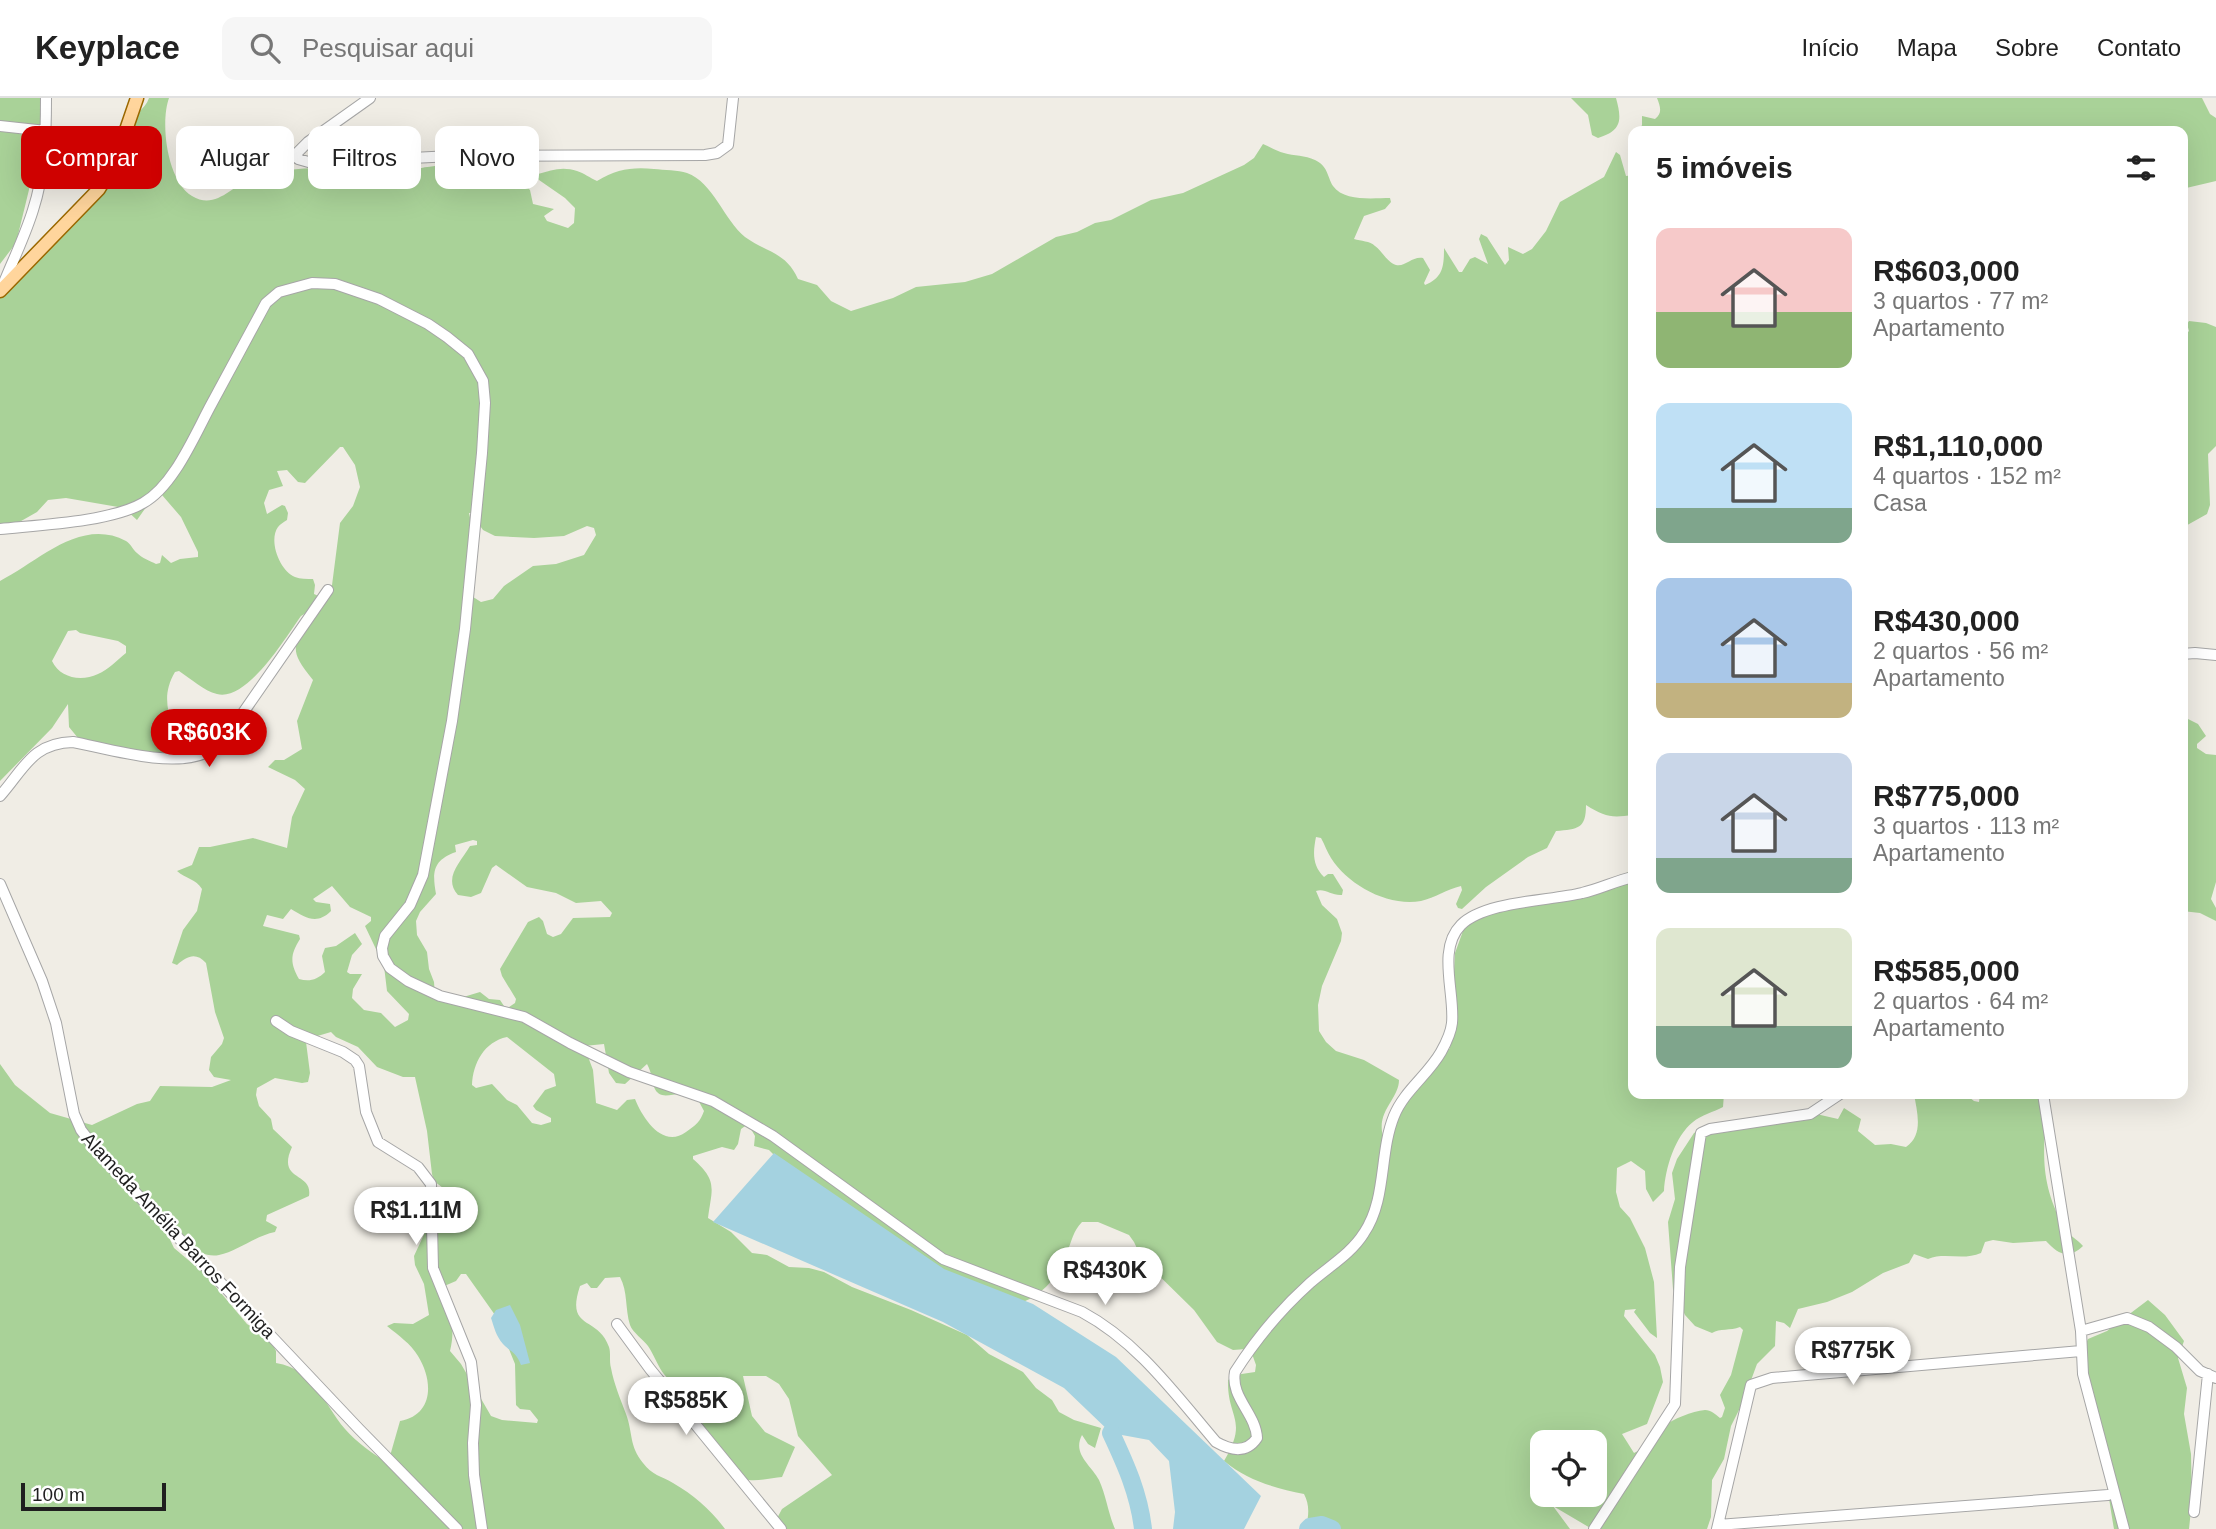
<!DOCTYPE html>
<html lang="pt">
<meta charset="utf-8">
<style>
:root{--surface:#fff;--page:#f6f6f6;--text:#222;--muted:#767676;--line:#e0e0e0;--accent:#cf0100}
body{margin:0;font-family:Arial,sans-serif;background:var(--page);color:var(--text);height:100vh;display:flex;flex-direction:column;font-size:26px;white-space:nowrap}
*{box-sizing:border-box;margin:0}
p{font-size:23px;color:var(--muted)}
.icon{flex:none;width:38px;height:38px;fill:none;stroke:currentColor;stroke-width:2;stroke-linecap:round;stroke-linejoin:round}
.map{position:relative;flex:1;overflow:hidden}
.drawer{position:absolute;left:1628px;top:28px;width:560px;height:973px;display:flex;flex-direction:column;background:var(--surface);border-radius:14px;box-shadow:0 7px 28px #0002}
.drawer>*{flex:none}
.hud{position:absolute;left:21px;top:28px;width:665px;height:63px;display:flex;gap:14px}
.tools{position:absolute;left:1530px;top:1332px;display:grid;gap:14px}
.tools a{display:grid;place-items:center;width:77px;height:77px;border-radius:14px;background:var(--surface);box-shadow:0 7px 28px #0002;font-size:35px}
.scale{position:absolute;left:21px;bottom:18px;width:145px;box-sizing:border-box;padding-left:7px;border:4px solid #1f1f1f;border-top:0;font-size:19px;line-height:24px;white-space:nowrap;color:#1f1f1f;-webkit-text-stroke:5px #fff;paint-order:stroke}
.price{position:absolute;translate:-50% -60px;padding:0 16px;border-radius:24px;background:#fff;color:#222;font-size:23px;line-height:46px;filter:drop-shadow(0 2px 4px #0008)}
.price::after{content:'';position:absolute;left:50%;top:42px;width:21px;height:16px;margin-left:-10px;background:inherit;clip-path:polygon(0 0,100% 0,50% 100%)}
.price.current{background:var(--accent);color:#fff}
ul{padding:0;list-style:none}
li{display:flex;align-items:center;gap:21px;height:175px;padding:0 28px}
li span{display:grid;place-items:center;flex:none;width:196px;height:140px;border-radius:14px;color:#555}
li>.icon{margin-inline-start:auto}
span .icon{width:84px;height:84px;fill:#fffc;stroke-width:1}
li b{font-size:30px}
h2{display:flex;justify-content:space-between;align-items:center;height:84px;padding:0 28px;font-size:30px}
.tag{padding:0 24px;border-radius:14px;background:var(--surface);box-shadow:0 7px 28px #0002;font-size:24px;line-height:63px}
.tag.current{background:var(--accent);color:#fff}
header{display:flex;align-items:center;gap:42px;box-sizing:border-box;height:98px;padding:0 35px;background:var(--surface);border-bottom:2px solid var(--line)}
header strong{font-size:33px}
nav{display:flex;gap:38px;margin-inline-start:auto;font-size:24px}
.search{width:490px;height:63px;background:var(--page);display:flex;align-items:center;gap:18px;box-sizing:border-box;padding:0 24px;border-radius:14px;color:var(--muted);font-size:26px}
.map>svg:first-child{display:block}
.forest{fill:#a9d298;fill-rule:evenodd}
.water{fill:#a4d2e0}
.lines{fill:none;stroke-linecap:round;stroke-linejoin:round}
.river{stroke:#a4d2e0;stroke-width:18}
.minor-casing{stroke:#a6a6a6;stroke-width:12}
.major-casing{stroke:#9b6800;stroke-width:15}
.minor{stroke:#fff;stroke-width:10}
.major{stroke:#ffd59c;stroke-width:12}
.labels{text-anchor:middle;stroke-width:5;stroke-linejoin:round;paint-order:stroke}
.street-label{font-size:19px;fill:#1f1f1f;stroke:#fff}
</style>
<header>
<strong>Keyplace</strong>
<div class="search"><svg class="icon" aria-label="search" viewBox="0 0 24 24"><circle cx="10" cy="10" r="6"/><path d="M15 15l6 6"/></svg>Pesquisar aqui</div>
<nav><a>Início</a><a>Mapa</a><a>Sobre</a><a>Contato</a></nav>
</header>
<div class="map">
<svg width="2216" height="1431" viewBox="0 0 2216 1431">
<rect width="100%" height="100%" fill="#f0ede5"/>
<path class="forest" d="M0 0H42L43 4 37 59 16 145 0 166Z
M149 0H169C160 25 167 83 192 98 215 112 232 89 250 80 258 76 272 74 281 73 294 71 311 69 323 71 338 74 355 82 370 81 387 81 402 75 417 71 432 67 471 65 486 70 500 74 513 82 525 87L530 92 533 106 554 111 544 118 547 123 568 130 574 125 575 110 565 100 539 82 537 79 538 76C551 72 563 68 577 73 584 75 590 80 597 83 617 71 632 69 654 71 664 72 678 72 687 75 713 84 724 122 745 139 767 155 786 154 798 181L817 187 831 203 851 213 893 200 916 189 965 184 992 176 1056 139 1077 134 1095 125 1111 122 1151 102 1183 95 1244 67 1254 60 1263 46C1270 49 1277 53 1284 55 1294 58 1305 57 1315 62 1328 68 1327 78 1333 88 1344 104 1374 100 1390 100L1391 104 1385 111 1364 118 1354 141C1361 143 1370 143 1375 148 1382 153 1387 164 1396 167 1406 169 1412 158 1423 160L1430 172 1424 185 1425 187C1443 180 1444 168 1444 150L1459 174H1462L1470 161 1475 159 1488 166 1479 141 1481 136 1487 139 1505 167 1509 162 1508 149 1523 156 1532 151 1546 133 1560 104 1604 79 1616 54 1620 57 1626 78 1633 77V717C1611 720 1605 719 1586 707 1586 731 1578 731 1556 733L1547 750 1528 759 1486 789 1462 811 1458 810 1456 806 1462 792 1461 788C1447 791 1435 800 1421 803 1388 809 1348 787 1331 760 1327 754 1325 747 1321 740L1316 739C1313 754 1312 767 1324 779L1328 776H1333L1343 792 1342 797C1332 798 1325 790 1316 793L1322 807 1337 821 1342 835 1341 843 1322 888 1318 907 1319 933 1326 944 1336 953 1364 962 1399 982C1399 1001 1376 1013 1383 1038L1409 999 1450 950 1455 855 1463 833 1476 818 1595 789 1633 772V996H1724L1723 1009C1714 1014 1701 1017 1693 1024 1675 1038 1665 1071 1664 1093L1653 1104 1646 1091 1645 1073 1631 1063 1617 1070 1616 1094 1620 1109 1630 1120 1645 1150 1654 1184 1657 1240 1650 1235 1634 1214 1636 1211 1625 1212 1624 1218 1655 1257 1660 1269 1663 1284 1647 1326 1622 1336 1634 1355C1647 1350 1652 1337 1663 1329 1673 1321 1692 1313 1705 1312 1711 1312 1715 1316 1720 1320L1722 1319 1725 1310 1720 1297 1731 1277 1743 1232 1740 1229C1730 1233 1720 1230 1712 1235L1695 1228 1685 1217 1673 1191 1668 1124 1675 1101 1672 1075 1677 1061 1694 1035 1707 1028 1808 1022 1812 1015 1838 1021 1844 1010 1861 1021 1858 1033 1875 1047 1891 1046 1906 1049C1924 1037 1917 1014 1914 996H1965L1974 1003 1979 1004 1980 996H2048C2044 1047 2037 1081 2064 1129 2069 1138 2077 1141 2083 1148 2068 1162 2058 1156 2046 1143L2013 1145 1993 1142 1985 1144 1981 1155C1963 1163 1945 1154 1928 1161L1914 1156 1909 1165 1883 1175 1852 1194 1827 1204 1798 1211 1790 1230 1784 1225 1776 1223 1775 1248 1757 1266 1743 1304 1731 1328 1724 1361 1712 1382 1711 1419 1707 1431H1592L1553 1408 1570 1431H1305C1309 1419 1310 1407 1304 1396 1274 1390 1247 1382 1224 1363 1249 1321 1227 1321 1228 1282L1235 1277 1255 1274 1256 1267 1251 1253 1246 1251 1233 1252 1217 1244 1194 1212 1142 1161 1134 1144 1129 1137 1098 1124H1082C1073 1133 1072 1143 1067 1154 1055 1187 1037 1202 1003 1211L773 1073V1056L769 1052 754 1048 755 1038 748 1026 741 1031 738 1046 734 1052 722 1049 693 1058V1061C718 1083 712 1090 708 1120L731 1134 752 1155 767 1157 789 1169 809 1170 824 1174 852 1189 911 1212 967 1237 989 1256 1023 1274 1036 1290 1052 1302 1059 1314 1074 1322 1101 1330 1095 1350 1088 1346 1082 1337C1072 1356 1091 1367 1099 1382 1106 1397 1108 1415 1115 1431H778L774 1426 782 1411 832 1377 798 1338 789 1301 779 1286 766 1278H743L752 1318 765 1334 795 1349 782 1379C772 1380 759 1383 749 1382 721 1378 695 1312 688 1287 662 1288 659 1264 648 1248 643 1241 633 1235 630 1227 625 1211 628 1194 620 1179L605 1180 597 1190H591L587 1185 580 1188C565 1233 598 1217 609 1249 611 1255 609 1263 611 1270 614 1286 620 1300 626 1316 633 1335 629 1348 643 1365 652 1377 661 1378 673 1385 694 1397 711 1412 725 1431H0V966L15 987 50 1015 92 1027 137 1006 150 1003 160 988 212 989 231 982 214 979 209 972 211 959 222 946 224 940 215 914 206 865C196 854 187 858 177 867L172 865 183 832 197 813 202 791C196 781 186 781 177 773L192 767 199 749H210L253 740 287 750 292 719 305 691 295 682 268 669 275 662H284L302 651 297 623 313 582C286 549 295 549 311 512L301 518C286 539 247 604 217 596 204 593 190 580 179 573L175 574C164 593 166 607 172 628L183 631C191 626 199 619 209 623L211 628 207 643 191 657 164 661 78 640 69 629 68 606 52 630 0 683V483C38 464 80 419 126 443 131 446 133 452 137 455 142 460 150 463 156 466L160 465 162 457 171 465 180 461 198 459V454L181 419 162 397 149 405 137 422 124 410 66 400 48 402 37 414 0 435V195L51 140 115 63 124 61C127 50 121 37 127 27 133 16 145 12 149 0ZM340 349H343L355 367 360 389 353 408 340 425 331 495 323 500 314 496 315 487 313 481C307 481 300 481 295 479 280 473 268 443 278 429 280 426 284 424 287 422L288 415 285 408 282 407 267 416 264 405 269 392 283 388 277 373 287 372 298 384 305 385ZM469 415H471L483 432 495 438 534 440 564 438 587 428 594 430 596 437 584 457 556 466 533 468 504 488 493 501 481 504 470 497 471 424ZM76 532 80 535 118 543 126 548V555C117 562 108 572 98 576 81 584 60 580 52 563L68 533ZM473 742 477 743V747L470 748C460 765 443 780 458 797L471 799 481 795 492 770 496 767 527 789 556 795 576 805 601 803 612 815 610 819 573 820 561 836 553 839 547 836 543 823 539 819 528 824 500 871 502 878 516 901 515 905 506 911 500 902 489 901 480 894 450 903 435 898 434 884 429 871 427 854 417 837 416 823 420 814 436 796C432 774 433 762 456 754L455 747ZM332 788 350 809 371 819V823L365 828 384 868 387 893 409 916 408 922 395 929 381 915 364 912 352 900 353 891 362 876H350L347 874 352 857 362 846 355 835 336 848 325 850 322 858 325 874C317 882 309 884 299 881 290 865 290 857 300 841L299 837 263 828 267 817 283 821 291 811C306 820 317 827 331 813L330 806 316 804 313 801ZM331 934 336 939 358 949 377 969 403 979H415L427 1033 432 1076 434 1083 443 1090 435 1104 428 1128 414 1158 415 1167 424 1186 429 1217 413 1226 394 1225 387 1228C398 1237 411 1246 418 1258 434 1284 433 1317 400 1323L388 1365C373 1356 356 1344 345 1331 322 1304 316 1272 276 1265V1253L269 1240 247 1226 205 1176 174 1150 165 1131C179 1141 200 1161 219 1157 238 1153 255 1138 275 1134L277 1129 266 1123 267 1117 309 1098C313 1073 276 1084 292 1049L273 1031 271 1021 259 1008 256 997 257 990 275 980 302 985 308 984 310 975 306 944 314 939ZM507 939 554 976 556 988 545 992 533 1008 536 1012 551 1020V1024L541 1027 532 1025 517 1007 507 1002 492 986 476 990 472 987C473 965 484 944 507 939ZM604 946 609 975 616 985 625 986 647 966C652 975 651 980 654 989 659 1002 670 996 680 996 686 995 692 998 697 1000L704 1013C700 1024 696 1027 686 1034 663 1051 643 1021 635 1001L627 1002 617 1012 596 1005 593 972 584 948ZM461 1176H466L495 1217 515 1266 516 1307 520 1311 530 1312 538 1322 537 1325 502 1322 491 1318 461 1266 450 1253C456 1229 450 1212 442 1189L456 1183ZM1542 1344H1594V1396H1542Z
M1571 0H1616C1622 22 1622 33 1598 40L1592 37 1588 17Z
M1657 0H2202L2210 16 2216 20V83L2182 91V33H1639L1642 27V18L1655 21C1663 15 1660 8 1657 0Z
M2189 223 2206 225 2216 229V348L2208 356 2210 407 2207 416 2182 430V234L2186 236 2189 233 2187 226Z
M2182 618 2198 626 2206 638 2197 646V650L2206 656 2216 657V784L2211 801 2216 810V823L2200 815 2182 813Z
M2148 1202 2165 1217 2184 1243 2178 1260 2187 1290 2184 1316 2191 1356 2192 1403 2189 1431H2114C2110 1410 2108 1388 2103 1367 2095 1326 2068 1282 2088 1241L2107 1233Z"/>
<path class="water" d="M774 1055 944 1171 1033 1206 1116 1259 1261 1398 1244 1431H1173L1175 1414 1169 1363 1149 1342 1111 1335 1064 1290 943 1224 713 1124Z
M510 1207 520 1227 530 1265 521 1267C516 1254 512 1255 503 1246 496 1238 494 1229 491 1220L496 1212Z"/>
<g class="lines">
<path class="river" d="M1111 1335C1126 1367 1139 1396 1143 1431
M1308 1431 1310 1429 1322 1427 1332 1431"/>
<defs>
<path id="minor" d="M370 0 308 44 297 55 298 61 312 65 452 58 705 57 717 55 728 47 733 0
M0 28 46 33
M3 187C13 162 25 138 33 112 45 75 46 38 46 0
M0 431C38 427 110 424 143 405 174 388 195 336 212 305 230 272 248 238 266 205L279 194 312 185 335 186 379 201 428 226 447 239 468 256 483 283 485 305 482 355 465 531 452 623 423 777 410 807 385 838 382 850 383 858 390 870 408 883 440 898 524 919 570 945 629 974 713 1003 773 1038 943 1161 1082 1214C1138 1244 1175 1296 1216 1344 1230 1352 1246 1356 1257 1340 1256 1316 1230 1299 1235 1274 1256 1241 1281 1211 1310 1185 1328 1169 1351 1156 1364 1135 1387 1101 1379 1055 1394 1018 1404 993 1428 977 1441 954 1446 945 1451 935 1452 925 1455 895 1437 851 1461 827 1485 803 1550 803 1582 795 1600 791 1615 783 1633 779
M2182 556 2195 555 2216 557
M0 698C24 671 32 645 73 644 109 651 171 670 205 655 214 652 220 645 227 638L328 492
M0 786 42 883 56 925 74 1016 81 1032 101 1058 359 1331 457 1431
M276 923 291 933 343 954 355 962 359 968 366 1014 378 1044 418 1069 431 1086 433 1170 471 1264 476 1307 473 1345 474 1377 482 1431
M2043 996 2081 1233
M617 1226 650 1271 781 1431
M2194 1414 2208 1276
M1718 1427 2108 1397
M1594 1431 1675 1306 1680 1169 1701 1035 1710 1031 1810 1016 1840 996
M1717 1431 1751 1287 1772 1280 2081 1253
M2124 1431 2083 1276 2081 1233 2127 1220 2149 1229 2176 1249 2200 1273 2216 1280"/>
<path id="major" d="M0 193 99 91 115 64 137 0"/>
</defs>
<use href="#minor" class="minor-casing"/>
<use href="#major" class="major-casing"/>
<use href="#minor" class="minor"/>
<use href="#major" class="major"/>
</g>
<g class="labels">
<g class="street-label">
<text transform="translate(179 1137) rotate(47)" y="7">Alameda Amélia Barros Formiga</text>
</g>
</g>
</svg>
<div class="tools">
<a><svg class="icon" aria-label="locate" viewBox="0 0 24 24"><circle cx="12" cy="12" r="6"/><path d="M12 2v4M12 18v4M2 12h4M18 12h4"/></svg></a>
</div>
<div class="scale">100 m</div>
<b class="price current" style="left:209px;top:671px">R$603K</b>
<b class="price" style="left:416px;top:1149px">R$1.11M</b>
<b class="price" style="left:1105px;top:1209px">R$430K</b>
<b class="price" style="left:1853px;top:1289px">R$775K</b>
<b class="price" style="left:686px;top:1339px">R$585K</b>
<div class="hud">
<a class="tag current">Comprar</a>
<a class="tag">Alugar</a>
<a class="tag">Filtros</a>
<a class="tag">Novo</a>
</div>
<section class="drawer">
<h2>5 imóveis<svg class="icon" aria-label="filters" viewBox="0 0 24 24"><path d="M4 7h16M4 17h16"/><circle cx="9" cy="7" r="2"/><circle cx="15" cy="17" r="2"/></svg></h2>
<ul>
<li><span style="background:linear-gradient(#f6c9c9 60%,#8fb573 0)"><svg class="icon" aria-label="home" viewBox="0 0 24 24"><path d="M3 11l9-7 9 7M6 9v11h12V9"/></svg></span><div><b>R$603,000</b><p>3 quartos · 77 m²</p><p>Apartamento</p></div></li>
<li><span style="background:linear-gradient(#bfe0f5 75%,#7fa58c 0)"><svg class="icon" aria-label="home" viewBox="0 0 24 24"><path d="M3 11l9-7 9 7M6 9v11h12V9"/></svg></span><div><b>R$1,110,000</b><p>4 quartos · 152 m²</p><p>Casa</p></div></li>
<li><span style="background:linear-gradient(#a9c7e8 75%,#c2b280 0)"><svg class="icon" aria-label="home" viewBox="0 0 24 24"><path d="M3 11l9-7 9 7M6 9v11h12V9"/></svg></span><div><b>R$430,000</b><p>2 quartos · 56 m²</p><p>Apartamento</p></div></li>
<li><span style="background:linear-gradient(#c9d6e8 75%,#7fa58c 0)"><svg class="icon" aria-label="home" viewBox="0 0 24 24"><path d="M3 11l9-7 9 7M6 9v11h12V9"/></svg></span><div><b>R$775,000</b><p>3 quartos · 113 m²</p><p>Apartamento</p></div></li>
<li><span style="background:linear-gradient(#dfe7d0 70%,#7fa58c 0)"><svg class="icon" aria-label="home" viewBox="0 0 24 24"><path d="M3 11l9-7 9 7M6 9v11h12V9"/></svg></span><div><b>R$585,000</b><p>2 quartos · 64 m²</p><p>Apartamento</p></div></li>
</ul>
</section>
</div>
